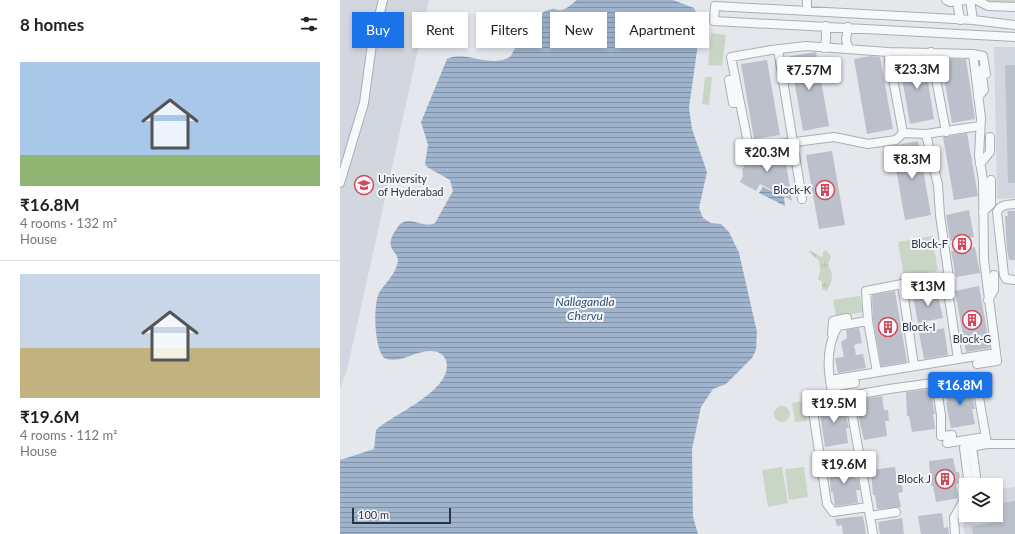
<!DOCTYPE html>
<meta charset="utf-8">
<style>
:root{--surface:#fff;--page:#f6f6f6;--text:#222;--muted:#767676;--line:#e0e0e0;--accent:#1a73e8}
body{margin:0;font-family:Lato,sans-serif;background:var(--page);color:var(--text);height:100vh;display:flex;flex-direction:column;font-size:15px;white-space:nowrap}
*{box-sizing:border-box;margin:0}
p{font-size:13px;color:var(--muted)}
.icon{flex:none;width:22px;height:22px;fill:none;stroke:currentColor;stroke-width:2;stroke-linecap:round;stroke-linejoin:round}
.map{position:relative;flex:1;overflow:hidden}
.sheet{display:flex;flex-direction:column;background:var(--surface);width:340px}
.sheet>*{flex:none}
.banner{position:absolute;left:12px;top:12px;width:380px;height:36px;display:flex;gap:8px}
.tools{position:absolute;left:619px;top:478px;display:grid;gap:8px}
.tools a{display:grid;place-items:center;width:44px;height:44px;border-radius:0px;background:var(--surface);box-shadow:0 2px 6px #0003;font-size:20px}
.scale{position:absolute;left:12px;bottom:10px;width:99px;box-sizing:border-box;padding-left:4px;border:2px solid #2b3445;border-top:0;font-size:11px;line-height:14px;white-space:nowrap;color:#2b3445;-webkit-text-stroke:3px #f4f6f9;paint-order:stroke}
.price{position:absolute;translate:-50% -34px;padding:0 9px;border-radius:4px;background:#fff;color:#222;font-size:13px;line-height:26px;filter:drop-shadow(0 1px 2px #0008)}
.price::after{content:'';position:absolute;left:50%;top:24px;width:12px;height:9px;margin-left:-6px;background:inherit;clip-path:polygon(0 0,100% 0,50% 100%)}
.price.active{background:var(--accent);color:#fff}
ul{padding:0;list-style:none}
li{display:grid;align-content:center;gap:8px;height:212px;padding:0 20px}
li+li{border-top:1px solid var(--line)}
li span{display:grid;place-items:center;height:124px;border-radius:0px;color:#555}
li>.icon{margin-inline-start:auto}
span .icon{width:72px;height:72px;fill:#fffc;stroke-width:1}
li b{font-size:17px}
h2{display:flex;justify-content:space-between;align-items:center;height:48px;padding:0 20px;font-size:17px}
.chip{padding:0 14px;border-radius:0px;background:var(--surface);box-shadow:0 2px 6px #0003;font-size:14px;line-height:36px}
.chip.active{background:var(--accent);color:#fff}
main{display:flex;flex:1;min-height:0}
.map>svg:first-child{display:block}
.built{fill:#d2d6de}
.grass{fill:url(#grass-tufts)}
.garden{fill:#c9d6c5}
.water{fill:url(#water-rules)}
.building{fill:#bbc0ca}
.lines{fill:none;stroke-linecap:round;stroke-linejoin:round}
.minor-casing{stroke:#a9aeb7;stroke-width:10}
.minor{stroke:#f7f8fa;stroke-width:8}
.labels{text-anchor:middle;stroke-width:4;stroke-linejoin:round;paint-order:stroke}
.poi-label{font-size:11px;fill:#2b3445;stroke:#f4f6f9;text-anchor:end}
.water-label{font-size:12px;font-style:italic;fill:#34527a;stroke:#f4f6f9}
</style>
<main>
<section class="sheet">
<h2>8 homes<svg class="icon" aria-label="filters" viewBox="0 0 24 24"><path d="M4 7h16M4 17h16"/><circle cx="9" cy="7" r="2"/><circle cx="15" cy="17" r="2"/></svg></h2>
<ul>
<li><span style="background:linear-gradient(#a9c7e8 75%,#8fb573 0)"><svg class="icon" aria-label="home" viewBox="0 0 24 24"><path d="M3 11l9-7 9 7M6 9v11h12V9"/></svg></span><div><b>₹16.8M</b><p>4 rooms · 132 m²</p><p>House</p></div></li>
<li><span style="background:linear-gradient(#c9d6e8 60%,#c2b280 0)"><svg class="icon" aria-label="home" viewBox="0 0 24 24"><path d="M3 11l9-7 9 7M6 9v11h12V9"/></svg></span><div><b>₹19.6M</b><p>4 rooms · 112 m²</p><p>House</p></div></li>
</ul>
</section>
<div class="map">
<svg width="675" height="534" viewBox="0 0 675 534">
<defs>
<pattern id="grass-tufts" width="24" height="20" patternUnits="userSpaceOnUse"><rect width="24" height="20" fill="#c9d6c5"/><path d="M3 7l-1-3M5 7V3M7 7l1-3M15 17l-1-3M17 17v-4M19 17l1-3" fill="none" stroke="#adb8ab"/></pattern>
<pattern id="water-rules" width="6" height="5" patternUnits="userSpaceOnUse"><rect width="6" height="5" fill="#9fb4cc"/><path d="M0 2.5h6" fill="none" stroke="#8293a7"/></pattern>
</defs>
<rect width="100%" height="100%" fill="#e4e7ec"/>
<path class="built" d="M0 0H89L7 370 0 389Z
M654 47H675V198L657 199Z
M675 487V534H625L623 525 630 515H656V490Z"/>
<path class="grass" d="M645 0H675V4L646 3Z
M470 250 481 257 483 256V252L486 250 491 256 488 265C494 276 493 278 487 291L482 289V282L478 279 480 271 479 261 469 252Z"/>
<path class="garden" d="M371 33 386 35 382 66 368 65Z
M365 77H372L369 105 362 104Z
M592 236 598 271 564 277 558 242Z
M520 296 523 312 496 317 493 300Z
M464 401 467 421 455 422 452 403Z
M434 414a8 8 0 1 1 16 0a8 8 0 1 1-16 0Z
M442 467 448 503 428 507 422 470Z
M464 467 468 497 449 500 445 469Z"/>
<path class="water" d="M237 0H333L354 8 359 18V36L349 108 352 129 367 172 359 208 363 218 371 223 381 224 389 232 399 253 417 332 416 350 412 358 386 384 373 389 361 407 352 449 353 517 358 534H0V460L34 449 36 430C53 414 115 390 106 360 103 354 98 351 91 351 75 350 61 365 44 358 34 347 33 305 39 293 45 283 54 276 57 265 62 250 42 252 55 231 57 229 58 226 60 224 71 215 83 229 95 223L113 191 110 180 87 167 85 164 88 145 81 122 107 59C125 49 151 70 171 56 178 42 194 11 212 9 215 8 218 11 221 10 228 9 232 3 237 0Z
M423 187 444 197 445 206 419 193Z"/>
<path class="building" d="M476 52 489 126 463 131 450 56Z
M530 56 540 57 553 129 527 134 514 59Z
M577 58H584L594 119 570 124 559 61Z
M609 59H626L635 119 612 123 601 60Z
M427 60 440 135 414 139 401 64Z
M665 65H675V183H668Z
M627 133 638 196 614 200 603 137Z
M578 141 591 215 565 220 552 146Z
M444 151 452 201 420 184 416 191 400 182 403 176 402 169 404 168 403 157H421V154Z
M492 151 505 225 479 229 466 155Z
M629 210 634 237 610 241 606 215Z
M667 211H675V260H669L667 250 665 216H668Z
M635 247 640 273 616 277 611 251Z
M639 286 650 348 626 352 615 291Z
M555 291 567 362 541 366 533 319 532 295Z
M597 292 603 318 578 323 573 296Z
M519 328 522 343 514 345 516 355 523 354 526 368 498 373 495 358 504 357 501 342 507 338 506 330Z
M604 328 608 355 584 359 579 333Z
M629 384 635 409H632L635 424 611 428 606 403 608 402 605 387Z
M590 389 595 414H593L595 429 572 432 569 416H567L566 392Z
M542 396 544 410H548L549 421H545L547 436 524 440 518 415 520 414 518 400Z
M503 402 509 428H506L508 443 485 447 479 406Z
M613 458 616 472H619L621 483 616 484 619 498 596 502 593 486H591L589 461Z
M513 464 515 479H518L520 490H516L518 503 495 506 493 492H491L489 468Z
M555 467 557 482 561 481 563 492 558 493 561 507 537 509 535 495H533L531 470Z
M675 501V534H633L632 526 657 522 656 504Z
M602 513 604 528 608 527 609 534H581L578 516Z
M523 516 526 534H503L502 525 497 526 495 519Z
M562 518 564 534H540L538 522Z"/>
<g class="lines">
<defs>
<path id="minor" d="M467 0V11
M606 0 610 2 627 0
M630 0 633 20
M636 0 648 6 675 7
M617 1 620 20
M675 25 633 20 375 6 374 21 675 37
M508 27 506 40 509 49
M484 48 486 40V26
M438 49 462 199
M548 52 563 133
M591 52 606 132
M633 54 643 56 646 74
M389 80 393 103 400 102
M638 97 644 90 641 70
M586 134 598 185 600 215 609 278 608 291 618 359 656 353 644 260 643 180 639 156 641 118 633 54 548 52 466 46 431 50 391 57 409 148 494 137 528 144 556 140 563 133 586 134 640 126
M640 164 650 152V137
M0 183 24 103 32 44 43 0
M675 204C667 205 661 204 657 212L664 275 666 279 675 280
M643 212 651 204V180
M609 278 562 284 526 291 528 321 498 326C488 343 487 361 490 380L618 359
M562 284 574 366
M648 300 654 290V275
M528 321 537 372
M492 334 493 321 507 318
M637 364 657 361 656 353
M490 380 491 387 515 383
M596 383 601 415V436L612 435
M509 396 482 399 473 402 472 405 487 504 493 512 528 507
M607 443 645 437
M647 444H675
M632 447 636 476
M530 516 556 512
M533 534 509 396 549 389 629 378 636 380 647 444 624 448 629 485
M615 534 614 518 626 496"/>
</defs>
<use href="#minor" class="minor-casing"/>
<use href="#minor" class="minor"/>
</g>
<defs>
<symbol id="university-ring" viewBox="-11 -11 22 22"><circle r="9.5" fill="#f4f6f9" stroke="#d1495b" stroke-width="1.5"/><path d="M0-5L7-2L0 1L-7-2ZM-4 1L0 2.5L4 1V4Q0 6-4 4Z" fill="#d1495b"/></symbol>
<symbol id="building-ring" viewBox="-11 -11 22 22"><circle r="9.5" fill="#f4f6f9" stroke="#d1495b" stroke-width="1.5"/><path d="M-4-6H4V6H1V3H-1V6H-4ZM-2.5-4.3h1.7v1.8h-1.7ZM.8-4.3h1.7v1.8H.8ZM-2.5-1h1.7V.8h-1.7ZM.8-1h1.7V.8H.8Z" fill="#d1495b"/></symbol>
</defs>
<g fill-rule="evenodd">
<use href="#university-ring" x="13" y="174" width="22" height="22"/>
<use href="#building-ring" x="474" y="179" width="22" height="22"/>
<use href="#building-ring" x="611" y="233" width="22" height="22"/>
<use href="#building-ring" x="621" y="309" width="22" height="22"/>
<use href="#building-ring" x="537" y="316" width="22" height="22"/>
<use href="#building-ring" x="594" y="468" width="22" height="22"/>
</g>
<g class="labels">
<g class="poi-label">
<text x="38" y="183" text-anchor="start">University<tspan x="38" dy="13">of Hyderabad</tspan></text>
<text x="471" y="194">Block-K</text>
<text x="608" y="248">Block-F</text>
<text x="562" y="331" text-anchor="start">Block-I</text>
<text x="632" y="343" text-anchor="middle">Block-G</text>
<text x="591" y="483">Block J</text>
</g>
<g class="water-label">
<text x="245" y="306">Nallagandla<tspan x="245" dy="14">Chervu</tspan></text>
</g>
</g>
</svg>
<div class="tools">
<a><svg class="icon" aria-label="layers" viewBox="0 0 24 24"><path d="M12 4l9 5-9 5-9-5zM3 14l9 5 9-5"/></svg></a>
</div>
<div class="scale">100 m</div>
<b class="price" style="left:577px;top:90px">₹23.3M</b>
<b class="price" style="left:469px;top:91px">₹7.57M</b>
<b class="price" style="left:427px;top:173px">₹20.3M</b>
<b class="price" style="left:572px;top:180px">₹8.3M</b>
<b class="price" style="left:588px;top:307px">₹13M</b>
<b class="price active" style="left:620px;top:406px">₹16.8M</b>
<b class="price" style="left:494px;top:424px">₹19.5M</b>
<b class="price" style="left:504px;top:485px">₹19.6M</b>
<div class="banner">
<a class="chip active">Buy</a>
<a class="chip">Rent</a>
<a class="chip">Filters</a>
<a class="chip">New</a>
<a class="chip">Apartment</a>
</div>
</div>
</main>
